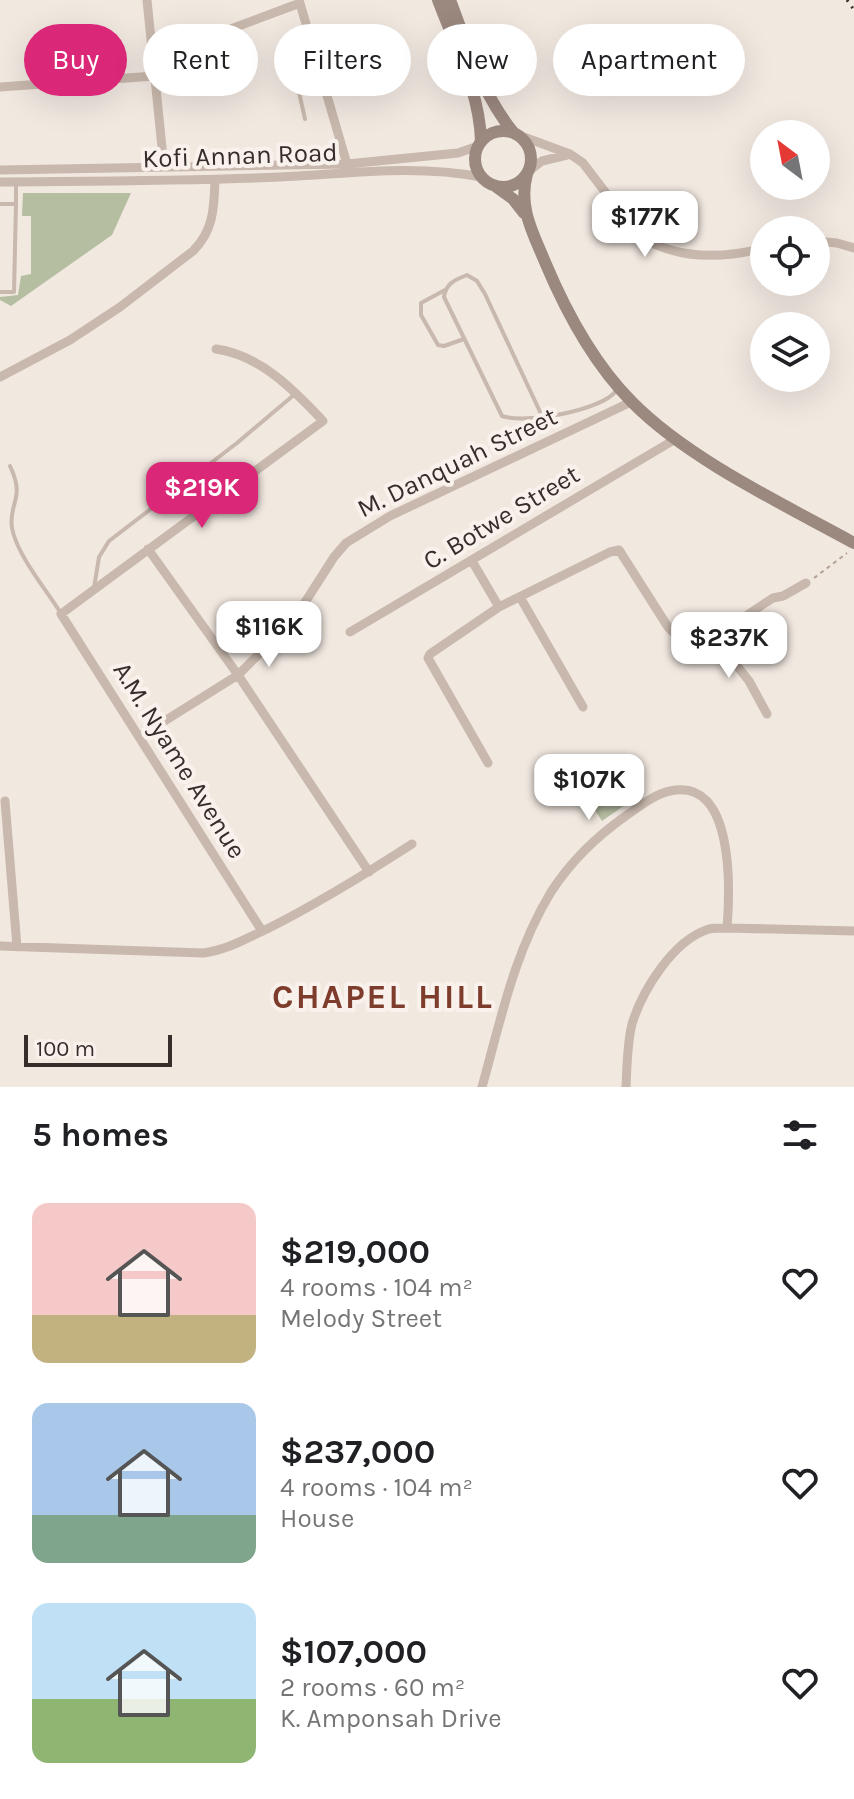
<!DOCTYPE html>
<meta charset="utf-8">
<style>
:root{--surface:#fff;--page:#f6f6f6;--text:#202124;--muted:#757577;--accent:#db2777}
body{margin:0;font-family:Karla,sans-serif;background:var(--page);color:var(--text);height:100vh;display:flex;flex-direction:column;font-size:30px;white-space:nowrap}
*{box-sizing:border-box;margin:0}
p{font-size:26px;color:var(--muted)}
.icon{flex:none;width:44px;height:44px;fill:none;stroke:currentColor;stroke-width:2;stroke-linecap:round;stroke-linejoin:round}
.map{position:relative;height:1087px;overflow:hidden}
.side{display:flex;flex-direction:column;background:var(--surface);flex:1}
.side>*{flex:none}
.top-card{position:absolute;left:24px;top:24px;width:806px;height:72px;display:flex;gap:16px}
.needle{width:52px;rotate:328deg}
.controls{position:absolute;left:750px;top:120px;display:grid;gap:16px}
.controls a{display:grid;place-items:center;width:80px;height:80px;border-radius:50%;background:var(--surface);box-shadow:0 8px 32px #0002;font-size:40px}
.scale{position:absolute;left:24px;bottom:20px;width:148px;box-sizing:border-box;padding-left:8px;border:4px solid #372e2b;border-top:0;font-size:22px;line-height:28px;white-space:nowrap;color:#372e2b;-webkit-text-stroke:6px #f9f2ec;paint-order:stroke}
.price{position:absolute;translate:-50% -68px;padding:0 18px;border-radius:16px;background:#fff;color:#222;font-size:26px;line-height:52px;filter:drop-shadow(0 2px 4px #0008)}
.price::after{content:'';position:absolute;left:50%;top:48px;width:24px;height:18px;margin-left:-12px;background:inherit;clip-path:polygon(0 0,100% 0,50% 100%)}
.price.selected{background:var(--accent);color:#fff}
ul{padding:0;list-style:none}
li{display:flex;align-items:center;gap:24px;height:200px;padding:0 32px}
li span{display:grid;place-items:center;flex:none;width:224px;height:160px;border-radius:16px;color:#555}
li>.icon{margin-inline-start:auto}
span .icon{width:96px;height:96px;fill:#fffc;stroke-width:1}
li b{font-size:34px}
h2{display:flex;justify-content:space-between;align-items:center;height:96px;padding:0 32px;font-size:34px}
.pill{padding:0 28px;border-radius:36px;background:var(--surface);box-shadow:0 8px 32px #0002;font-size:28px;line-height:72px}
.pill.selected{background:var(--accent);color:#fff}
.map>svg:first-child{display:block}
.grass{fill:#b6bea2}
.park{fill:url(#park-tufts)}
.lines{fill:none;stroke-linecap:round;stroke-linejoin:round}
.path{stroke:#b4a298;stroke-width:2;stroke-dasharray:4 4;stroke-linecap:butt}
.lane{stroke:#c8b8ad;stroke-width:4}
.street{stroke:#c8b8ad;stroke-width:9}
.secondary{stroke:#9b887f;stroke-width:12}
.rail{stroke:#372e2b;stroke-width:3;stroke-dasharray:2 6;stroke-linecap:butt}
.labels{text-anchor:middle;stroke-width:8;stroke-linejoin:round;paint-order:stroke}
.street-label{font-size:26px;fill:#372e2b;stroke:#f9f2ec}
.district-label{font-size:34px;font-weight:bold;letter-spacing:2px;fill:#7e3c2c;stroke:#f9f2ec}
</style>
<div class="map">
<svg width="854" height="1087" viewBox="0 0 854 1087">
<defs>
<pattern id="park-tufts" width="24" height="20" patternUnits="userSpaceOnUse" patternTransform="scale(2)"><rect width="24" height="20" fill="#b6bea2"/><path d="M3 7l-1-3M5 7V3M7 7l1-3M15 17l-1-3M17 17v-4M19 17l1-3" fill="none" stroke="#959b84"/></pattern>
</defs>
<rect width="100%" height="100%" fill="#f1e8e0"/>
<path class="grass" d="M23 193H131L112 235 11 306 0 300V297L18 295 21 276 31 274V216H22Z"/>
<path class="park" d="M619 781 632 800 602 821 589 801Z"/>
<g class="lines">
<path class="path" d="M814 578 847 553"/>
<path class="lane" d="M285 39 298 88 324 83
M298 88 305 119
M16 183V204
M0 204H16L14 292H0
M445 290 421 303V315L438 345 444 346 464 339
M542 416 485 294 477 281 467 275C455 280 446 283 444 297L502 416C525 424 601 411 616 391
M10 466C26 499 8 503 12 528 17 555 45 588 60 612
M94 588 99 557 109 541 237 443 295 394"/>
<path class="street" d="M147 0 164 167
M299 0 347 164
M153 58 300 3
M0 87 155 76
M521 136 570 154 583 163 638 235C676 260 721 259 764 248
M0 170 347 164 458 153 478 146
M529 171 542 161 567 155
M0 182C93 181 187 181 280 177 345 174 416 164 480 177
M816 241 837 243 854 248
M216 349C260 355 294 390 323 421L61 614 262 931
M0 377 70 340 120 307 193 251C214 230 214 207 215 180
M148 549 238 675 369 872
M472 561 499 607
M520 597 583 707
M350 632 674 440
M713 635 749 681 767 714
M139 737 238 675 295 618 334 557 346 543 390 516 631 402
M488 763 428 658 430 654 499 607 610 552 619 550 668 627C695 661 746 614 773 598L783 596 806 583
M5 801 17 947
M0 946 203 953C227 950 245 939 267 929 317 904 364 875 412 844
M482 1087C501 1019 514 953 551 892 571 861 597 836 627 815 640 806 655 794 670 791 735 776 730 891 727 928
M626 1087C627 1067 627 1044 632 1024 642 991 673 940 709 929 714 928 722 928 727 928L854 931"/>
<path class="secondary" d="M438 0C455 46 480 92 481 142
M450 0C468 47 481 92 513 132
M475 159a28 28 0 1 1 56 0a28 28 0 1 1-56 0Z
M527 174C518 207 533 233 545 262 566 312 593 363 632 402 688 459 783 504 854 543
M495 186 513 199 524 213"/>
<path class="rail" d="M847 0 854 10"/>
</g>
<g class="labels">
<g class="street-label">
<text transform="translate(240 155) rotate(-2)" y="9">Kofi Annan Road</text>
<text transform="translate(457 462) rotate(-26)" y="9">M. Danquah Street</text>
<text transform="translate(501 517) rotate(-31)" y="9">C. Botwe Street</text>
<text transform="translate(180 760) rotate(58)" y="9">A.M. Nyame Avenue</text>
</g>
<g class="district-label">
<text x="383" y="1008">CHAPEL HILL</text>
</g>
</g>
</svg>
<div class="controls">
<a><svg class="needle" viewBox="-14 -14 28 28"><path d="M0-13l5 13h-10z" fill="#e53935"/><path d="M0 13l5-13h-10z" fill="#757577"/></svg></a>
<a><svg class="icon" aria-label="locate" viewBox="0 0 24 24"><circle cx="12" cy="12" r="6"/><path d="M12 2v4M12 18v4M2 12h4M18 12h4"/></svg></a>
<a><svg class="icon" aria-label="layers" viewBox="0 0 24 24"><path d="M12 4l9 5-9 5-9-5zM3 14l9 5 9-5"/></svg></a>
</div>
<div class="scale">100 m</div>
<b class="price" style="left:645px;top:259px">$177K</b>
<b class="price selected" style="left:202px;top:530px">$219K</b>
<b class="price" style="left:269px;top:669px">$116K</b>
<b class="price" style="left:729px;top:680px">$237K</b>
<b class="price" style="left:589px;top:822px">$107K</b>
<div class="top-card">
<a class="pill selected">Buy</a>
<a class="pill">Rent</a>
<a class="pill">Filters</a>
<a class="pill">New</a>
<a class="pill">Apartment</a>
</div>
</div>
<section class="side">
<h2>5 homes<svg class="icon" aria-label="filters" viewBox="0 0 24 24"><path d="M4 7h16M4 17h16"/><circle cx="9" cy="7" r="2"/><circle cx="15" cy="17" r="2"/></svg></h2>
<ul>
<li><span style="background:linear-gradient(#f6c9c9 70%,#c2b280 0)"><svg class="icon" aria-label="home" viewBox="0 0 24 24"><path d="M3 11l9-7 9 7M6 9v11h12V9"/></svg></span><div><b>$219,000</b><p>4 rooms · 104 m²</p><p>Melody Street</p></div><svg class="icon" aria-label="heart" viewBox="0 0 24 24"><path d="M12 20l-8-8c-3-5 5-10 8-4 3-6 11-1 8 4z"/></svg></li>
<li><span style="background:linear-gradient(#a9c7e8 70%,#7fa58c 0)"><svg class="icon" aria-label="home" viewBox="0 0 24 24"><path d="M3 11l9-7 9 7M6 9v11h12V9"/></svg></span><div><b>$237,000</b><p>4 rooms · 104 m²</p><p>House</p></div><svg class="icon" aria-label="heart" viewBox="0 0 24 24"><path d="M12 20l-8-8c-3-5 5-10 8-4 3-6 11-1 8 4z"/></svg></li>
<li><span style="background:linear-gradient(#bfe0f5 60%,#8fb573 0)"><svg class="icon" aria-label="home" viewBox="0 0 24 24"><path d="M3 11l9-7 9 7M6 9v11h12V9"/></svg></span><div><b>$107,000</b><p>2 rooms · 60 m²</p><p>K. Amponsah Drive</p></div><svg class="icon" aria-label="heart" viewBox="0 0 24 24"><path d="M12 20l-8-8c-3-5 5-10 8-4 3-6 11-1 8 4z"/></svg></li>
</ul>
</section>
